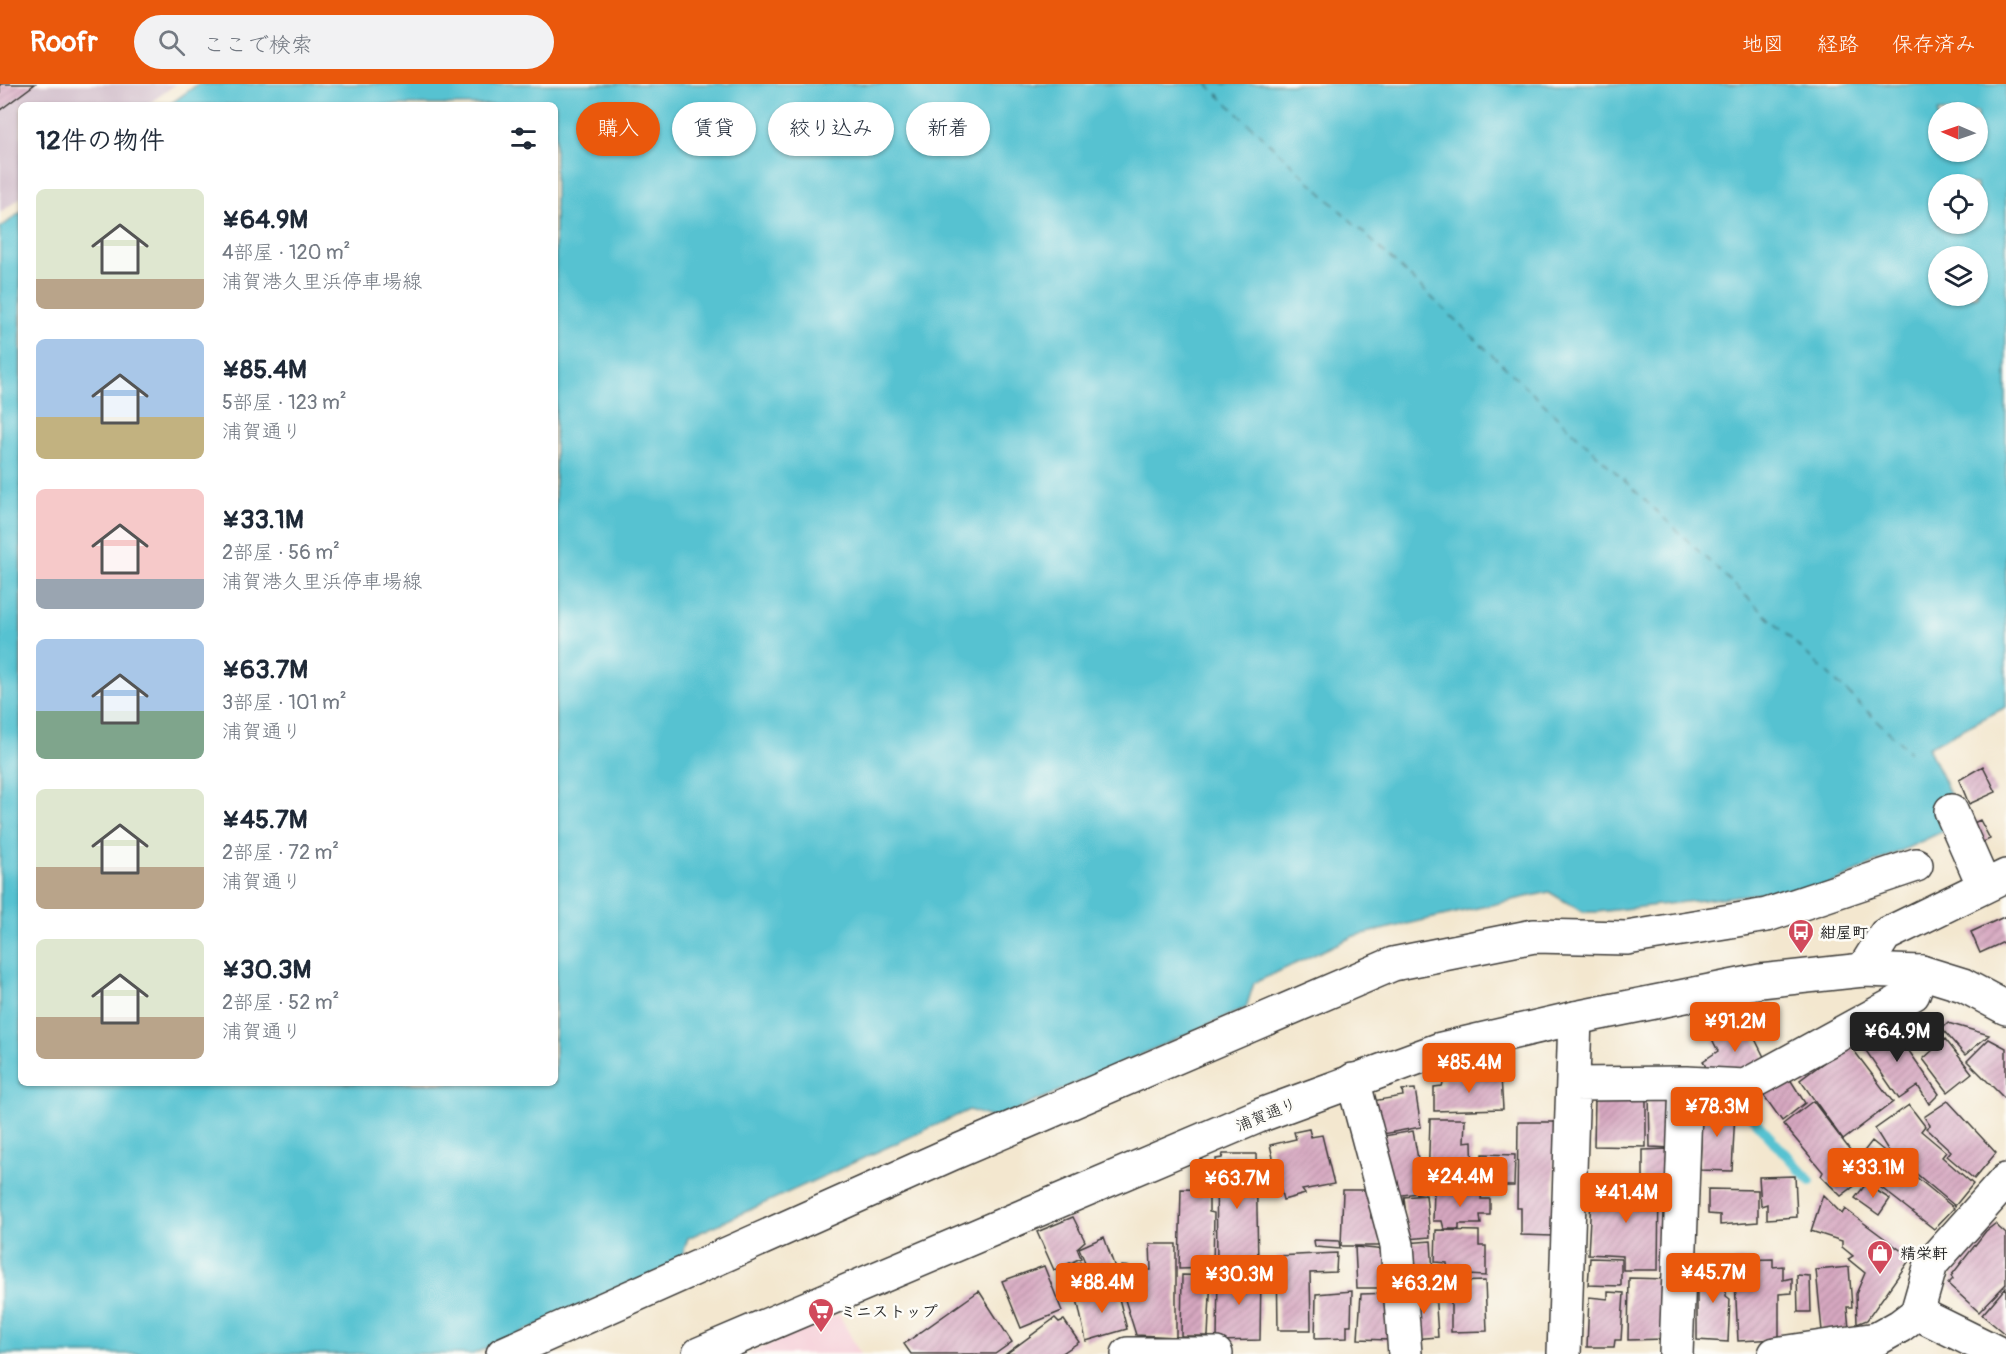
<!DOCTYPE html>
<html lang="ja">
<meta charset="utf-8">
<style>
:root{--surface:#fff;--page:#f2f2f3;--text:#1f2937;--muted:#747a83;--accent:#ea580c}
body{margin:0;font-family:Pangolin,"Klee One",sans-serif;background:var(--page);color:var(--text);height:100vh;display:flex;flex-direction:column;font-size:22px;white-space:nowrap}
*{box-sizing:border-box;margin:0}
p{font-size:20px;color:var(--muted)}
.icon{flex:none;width:33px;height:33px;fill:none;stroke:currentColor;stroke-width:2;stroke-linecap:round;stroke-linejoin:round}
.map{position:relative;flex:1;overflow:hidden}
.side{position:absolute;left:18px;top:18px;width:540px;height:984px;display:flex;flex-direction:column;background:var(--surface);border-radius:9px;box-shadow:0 2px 4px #0004}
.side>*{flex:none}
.guide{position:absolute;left:576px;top:18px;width:570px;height:54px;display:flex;gap:12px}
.needle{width:39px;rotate:272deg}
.buttons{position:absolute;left:1928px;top:18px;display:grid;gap:12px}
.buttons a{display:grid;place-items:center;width:60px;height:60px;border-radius:50%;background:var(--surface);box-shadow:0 2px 4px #0004;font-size:30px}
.price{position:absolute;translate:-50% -51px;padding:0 14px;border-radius:6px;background:var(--accent);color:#fff;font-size:20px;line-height:39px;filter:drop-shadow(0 2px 3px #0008)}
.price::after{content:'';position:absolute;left:50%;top:36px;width:18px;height:14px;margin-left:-9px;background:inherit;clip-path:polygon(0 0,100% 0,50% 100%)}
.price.current{background:#222;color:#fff}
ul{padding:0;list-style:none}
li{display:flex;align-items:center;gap:18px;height:150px;padding:0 18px}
li span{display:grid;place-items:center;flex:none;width:168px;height:120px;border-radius:9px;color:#555}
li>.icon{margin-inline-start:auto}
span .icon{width:72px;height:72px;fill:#fffc;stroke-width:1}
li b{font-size:26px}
h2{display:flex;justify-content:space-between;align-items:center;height:72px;padding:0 18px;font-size:26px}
.chip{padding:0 21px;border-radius:27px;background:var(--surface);box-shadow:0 2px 4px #0004;font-size:21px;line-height:54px}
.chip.current{background:var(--accent);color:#fff}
header{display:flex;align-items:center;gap:36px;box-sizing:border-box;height:84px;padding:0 30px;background:var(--accent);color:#fff}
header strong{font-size:28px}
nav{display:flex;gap:33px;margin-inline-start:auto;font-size:21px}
.search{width:420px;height:54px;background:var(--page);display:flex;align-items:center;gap:15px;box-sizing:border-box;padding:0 21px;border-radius:33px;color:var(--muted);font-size:22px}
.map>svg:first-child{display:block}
.built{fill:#f6cfd8}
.industrial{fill:#d1bdca}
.water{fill:#57c2d1;stroke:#3a6f76;stroke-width:1.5;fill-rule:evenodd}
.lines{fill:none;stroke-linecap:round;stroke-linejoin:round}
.stream{stroke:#57c2d1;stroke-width:10}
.ferry{stroke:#345e64;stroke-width:1.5;stroke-dasharray:8 6;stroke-linecap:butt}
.building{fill:url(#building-hatch)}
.minor-casing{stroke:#3c3a37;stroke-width:36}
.major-casing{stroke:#3c3a37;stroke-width:36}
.minor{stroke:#fff;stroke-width:33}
.major{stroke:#fff;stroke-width:33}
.labels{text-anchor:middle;stroke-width:5;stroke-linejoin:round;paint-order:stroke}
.poi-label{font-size:16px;font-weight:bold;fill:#1c1c1c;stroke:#fdfcf7;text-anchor:start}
.street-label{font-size:16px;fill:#1c1c1c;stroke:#fdfcf7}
</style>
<header>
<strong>Roofr</strong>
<div class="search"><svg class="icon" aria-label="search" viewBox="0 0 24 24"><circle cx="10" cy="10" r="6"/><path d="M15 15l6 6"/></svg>ここで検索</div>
<nav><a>地図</a><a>経路</a><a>保存済み</a></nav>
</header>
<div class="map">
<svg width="2006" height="1270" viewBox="0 0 2006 1270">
<defs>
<pattern id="building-hatch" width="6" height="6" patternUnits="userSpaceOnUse" patternTransform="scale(1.5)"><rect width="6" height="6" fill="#d6a7c0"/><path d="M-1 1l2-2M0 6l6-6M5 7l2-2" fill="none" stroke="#b78fa4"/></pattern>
</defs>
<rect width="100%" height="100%" fill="#fdfcf7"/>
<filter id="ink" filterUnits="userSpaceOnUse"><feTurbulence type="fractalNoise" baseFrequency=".0167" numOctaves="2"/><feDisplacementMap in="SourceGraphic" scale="12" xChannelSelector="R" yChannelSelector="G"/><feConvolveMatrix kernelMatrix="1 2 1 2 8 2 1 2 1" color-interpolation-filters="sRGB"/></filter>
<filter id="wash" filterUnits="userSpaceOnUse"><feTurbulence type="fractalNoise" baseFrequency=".008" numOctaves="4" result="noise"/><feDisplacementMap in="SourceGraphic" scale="24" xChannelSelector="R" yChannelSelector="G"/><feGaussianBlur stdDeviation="1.35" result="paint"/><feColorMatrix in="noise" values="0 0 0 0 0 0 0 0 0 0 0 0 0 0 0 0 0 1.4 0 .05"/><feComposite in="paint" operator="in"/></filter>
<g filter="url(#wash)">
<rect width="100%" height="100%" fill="#f3e7cf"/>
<path class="built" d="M839 1230 860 1270H747Z"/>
<path class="industrial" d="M0 0H176L147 21H21V113L0 129Z"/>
<path class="water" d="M198 0H2006V623L1928 663 1963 738 1826 802 1597 828H1583L1549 808 1354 852 1254 899 1246 924 996 1035 969 1026 688 1154 680 1178 473 1270H0V144L21 128V999H555V21H169ZM1938 28H1977V68H1938ZM1938 100H1977V140H1938ZM1938 172H1977V212H1938Z"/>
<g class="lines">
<path class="stream" d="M1735 1015 1810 1097"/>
<path class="ferry" d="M1207 0 1910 668"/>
</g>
<g id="blocks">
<path class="building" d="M0 0H35L0 26Z
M1983 682 1996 708 1969 720 1959 696Z
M1980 736 1990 755 1979 760 1969 741Z
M2006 832V857L1980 869 1971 848Z
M1888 937 1939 1010 1929 1020 1918 1002 1899 1015 1860 958Z
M1747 939 1766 977 1733 994 1726 984 1711 994 1703 977 1718 967 1713 957Z
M1948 939 1989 951 1965 971 1942 945Z
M1945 955 1972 989 1948 1008 1923 975Z
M1989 955 2006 964V1016L1967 977Z
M1849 960 1893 1018 1843 1056 1800 996Z
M1788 992 1805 1019 1782 1037 1762 1009Z
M1501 993 1503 1025 1434 1027V1003L1442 1002 1445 994Z
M1415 1005 1421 1043 1377 1051 1372 1017 1403 1012 1402 1006Z
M1649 1011 1673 1012V1064L1650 1063Z
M1595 1013H1646V1063L1594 1062Z
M1813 1017 1869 1091 1841 1112 1821 1092 1823 1088 1783 1040Z
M1948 1017 1996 1069 1974 1095 1947 1072 1951 1067 1926 1044 1930 1041 1924 1033Z
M1725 1020 1724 1028 1735 1027 1732 1087 1700 1086 1702 1021Z
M1909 1021 1925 1042 1921 1047 1946 1068 1942 1073 1973 1100 1955 1122 1888 1066 1875 1045Z
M1430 1035H1465L1464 1058 1472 1057 1473 1104 1428 1102Z
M1518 1038H1555L1553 1152 1521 1151V1124H1517Z
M1309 1045 1311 1053 1322 1051 1334 1100 1302 1106 1305 1110 1283 1116 1270 1061 1296 1055 1294 1048Z
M1413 1047 1424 1108 1396 1112 1378 1053Z
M1872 1057 1954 1124 1934 1145 1870 1095 1876 1092 1858 1075Z
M1670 1065 1668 1100 1643 1098V1066Z
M1223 1070H1256L1258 1181 1217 1182 1216 1075 1222 1074Z
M1482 1070 1515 1071 1514 1102H1481Z
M1795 1092 1797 1133 1767 1135V1120L1761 1122 1759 1093Z
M1599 1097 1659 1101 1658 1186H1623V1172L1588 1170 1591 1116 1597 1114Z
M1866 1100 1890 1115 1879 1131 1855 1114Z
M1181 1105 1209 1106V1128L1214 1129 1213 1184 1179 1185Z
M1708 1105 1758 1106V1138L1720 1141V1131L1708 1130Z
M1343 1106H1370L1371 1134 1379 1133 1380 1162H1341Z
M1434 1106H1482L1481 1115H1490V1131H1480L1481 1140H1459V1145H1444L1442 1137H1433Z
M1426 1111 1430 1153 1408 1155 1404 1113Z
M1823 1111 1842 1130 1845 1125 1911 1174 1867 1236 1857 1240 1856 1210 1865 1189 1848 1175 1853 1172 1842 1163V1157L1811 1147Z
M1073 1133 1085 1157 1077 1164 1081 1174 1054 1186 1037 1148Z
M1995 1140 2006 1150V1200L1979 1228 1948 1200 1953 1195 1951 1192 1986 1147Z
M1436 1146 1479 1147V1162H1486V1192L1448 1190 1447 1179 1435 1178Z
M1104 1153 1119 1195 1071 1211 1067 1195 1077 1190 1074 1179 1085 1178 1079 1164Z
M1314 1156 1339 1157 1340 1165 1315 1163Z
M1431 1157 1434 1204 1409 1206 1406 1159Z
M1150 1160H1176V1253L1136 1251 1121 1203V1182L1134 1183V1187L1151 1186Z
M1355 1163 1387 1166V1204H1357Z
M1337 1169 1336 1188 1310 1189 1311 1246H1278L1277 1172Z
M1590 1174 1621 1175V1202L1588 1201Z
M1773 1175V1183L1783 1182V1196L1792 1194V1209L1779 1210V1255L1738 1257 1734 1176Z
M1697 1181 1727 1183 1726 1212 1730 1215 1728 1258 1697 1256Z
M1044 1182 1062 1227 1021 1244 1002 1197Z
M1849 1183 1852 1223H1847L1849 1245 1822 1247 1816 1186Z
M1218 1188 1261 1189 1260 1256 1217 1257Z
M1182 1191 1211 1192 1208 1252H1181Z
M1797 1191 1810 1192 1811 1228H1798Z
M1629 1194 1668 1195 1665 1255 1628 1256Z
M1485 1197 1487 1247 1451 1248V1198Z
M1116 1203 1127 1245 1086 1257 1077 1215Z
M2006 1203V1251L1982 1231Z
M979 1207 1012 1258 995 1270H911L904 1260Z
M1352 1207 1351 1241H1347V1254L1315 1255 1316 1210Z
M1435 1207 1438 1253 1412 1255 1410 1209Z
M1608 1208 1624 1209 1621 1256H1615L1614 1263H1587L1589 1213 1608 1215Z
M1393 1209 1389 1256 1358 1255 1361 1210Z
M1055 1234 1059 1238 1064 1236 1079 1258 1061 1270H1006Z"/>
</g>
</g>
<g filter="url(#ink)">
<use href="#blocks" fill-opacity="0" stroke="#3c3a37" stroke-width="1.5"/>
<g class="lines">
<defs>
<path id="minor" d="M1951 727 1984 802
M1863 886 1885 851 2006 792
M1353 996 1397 1161 1405 1270
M1573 1000 1686 999 1745 1002 1913 910 1921 888
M1917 1229 2000 1270
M503 1270 951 1070 1393 880 1534 852 1627 854 1767 831 1916 781
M1128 1270H1216
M1564 1270 1575 934
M1676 1270 1686 999
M1775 1270 1877 1255 1900 1242 1917 1229 1931 1180 2006 1096"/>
<path id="major" d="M699 1270 1261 1031 1441 965 1575 934 1760 897 1863 886 1921 888 1963 901 2006 924"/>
</defs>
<use href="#minor" class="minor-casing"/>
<use href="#major" class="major-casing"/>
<use href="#minor" class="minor"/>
<use href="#major" class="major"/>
</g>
</g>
<defs>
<symbol id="bus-pin" viewBox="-11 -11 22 30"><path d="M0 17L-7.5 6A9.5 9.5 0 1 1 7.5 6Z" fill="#d1495b" stroke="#fdfcf7"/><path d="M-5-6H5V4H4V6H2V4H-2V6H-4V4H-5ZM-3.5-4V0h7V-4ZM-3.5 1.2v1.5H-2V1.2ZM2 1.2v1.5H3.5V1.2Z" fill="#fff"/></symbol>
<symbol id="shop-pin" viewBox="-11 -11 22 30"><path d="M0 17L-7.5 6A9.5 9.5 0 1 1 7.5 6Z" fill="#d1495b" stroke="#fdfcf7"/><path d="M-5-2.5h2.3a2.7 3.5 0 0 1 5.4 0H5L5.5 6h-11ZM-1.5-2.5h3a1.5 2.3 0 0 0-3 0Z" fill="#fff"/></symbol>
<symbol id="supermarket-pin" viewBox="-11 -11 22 30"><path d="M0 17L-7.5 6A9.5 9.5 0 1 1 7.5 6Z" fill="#d1495b" stroke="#fdfcf7"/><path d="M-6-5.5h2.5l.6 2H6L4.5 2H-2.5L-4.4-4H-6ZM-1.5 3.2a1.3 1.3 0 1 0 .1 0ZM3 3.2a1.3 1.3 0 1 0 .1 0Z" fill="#fff"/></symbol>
</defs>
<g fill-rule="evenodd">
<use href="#bus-pin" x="1786" y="833" width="30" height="40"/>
<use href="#shop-pin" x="1865" y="1154" width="30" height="40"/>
<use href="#supermarket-pin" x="806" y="1212" width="30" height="40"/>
</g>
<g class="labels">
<g class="poi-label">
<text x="1820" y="854">紺屋町</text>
<text x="1900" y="1175">精栄軒</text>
<text x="840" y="1233">ミニストップ</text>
</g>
<g class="street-label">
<text transform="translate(1266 1030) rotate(-22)" y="6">浦賀通り</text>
</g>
</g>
</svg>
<div class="buttons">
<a><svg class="needle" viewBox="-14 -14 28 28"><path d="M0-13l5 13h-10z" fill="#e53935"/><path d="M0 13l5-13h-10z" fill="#747a83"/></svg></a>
<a><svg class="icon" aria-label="locate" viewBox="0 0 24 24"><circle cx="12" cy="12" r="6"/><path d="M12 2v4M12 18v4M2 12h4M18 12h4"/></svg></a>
<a><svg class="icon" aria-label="layers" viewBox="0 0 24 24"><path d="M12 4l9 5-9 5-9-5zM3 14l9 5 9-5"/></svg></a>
</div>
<b class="price" style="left:1735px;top:969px">¥91.2M</b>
<b class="price current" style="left:1897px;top:979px">¥64.9M</b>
<b class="price" style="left:1469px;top:1010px">¥85.4M</b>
<b class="price" style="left:1717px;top:1054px">¥78.3M</b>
<b class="price" style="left:1873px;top:1115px">¥33.1M</b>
<b class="price" style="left:1460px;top:1124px">¥24.4M</b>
<b class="price" style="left:1237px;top:1126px">¥63.7M</b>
<b class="price" style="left:1626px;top:1140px">¥41.4M</b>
<b class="price" style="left:1713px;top:1220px">¥45.7M</b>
<b class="price" style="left:1239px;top:1222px">¥30.3M</b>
<b class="price" style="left:1102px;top:1230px">¥88.4M</b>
<b class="price" style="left:1424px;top:1231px">¥63.2M</b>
<div class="guide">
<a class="chip current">購入</a>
<a class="chip">賃貸</a>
<a class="chip">絞り込み</a>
<a class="chip">新着</a>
</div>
<section class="side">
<h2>12件の物件<svg class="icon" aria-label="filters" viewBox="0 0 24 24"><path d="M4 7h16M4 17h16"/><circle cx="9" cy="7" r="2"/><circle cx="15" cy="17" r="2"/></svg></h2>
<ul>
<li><span style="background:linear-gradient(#dfe7d0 75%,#b9a48a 0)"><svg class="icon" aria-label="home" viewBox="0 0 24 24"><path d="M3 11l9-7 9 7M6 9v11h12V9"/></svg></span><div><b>¥64.9M</b><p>4部屋 · 120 m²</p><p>浦賀港久里浜停車場線</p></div></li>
<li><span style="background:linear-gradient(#a9c7e8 65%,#c2b280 0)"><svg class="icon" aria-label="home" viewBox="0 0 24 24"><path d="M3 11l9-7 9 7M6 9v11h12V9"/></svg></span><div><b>¥85.4M</b><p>5部屋 · 123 m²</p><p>浦賀通り</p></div></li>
<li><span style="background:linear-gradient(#f6c9c9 75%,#9aa5b1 0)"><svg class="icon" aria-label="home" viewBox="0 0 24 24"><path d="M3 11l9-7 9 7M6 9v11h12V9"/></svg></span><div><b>¥33.1M</b><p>2部屋 · 56 m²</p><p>浦賀港久里浜停車場線</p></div></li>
<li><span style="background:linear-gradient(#a9c7e8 60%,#7fa58c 0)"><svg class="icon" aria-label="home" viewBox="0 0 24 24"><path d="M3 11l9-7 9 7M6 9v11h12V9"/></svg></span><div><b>¥63.7M</b><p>3部屋 · 101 m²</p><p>浦賀通り</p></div></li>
<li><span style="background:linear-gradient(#dfe7d0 65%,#b9a48a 0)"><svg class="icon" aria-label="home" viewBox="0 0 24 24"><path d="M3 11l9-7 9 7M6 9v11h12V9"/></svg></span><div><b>¥45.7M</b><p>2部屋 · 72 m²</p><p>浦賀通り</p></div></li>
<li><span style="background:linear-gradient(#dfe7d0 65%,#b9a48a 0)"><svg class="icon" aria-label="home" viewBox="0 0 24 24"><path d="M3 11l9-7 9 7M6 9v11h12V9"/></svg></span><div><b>¥30.3M</b><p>2部屋 · 52 m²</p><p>浦賀通り</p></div></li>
</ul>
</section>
</div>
